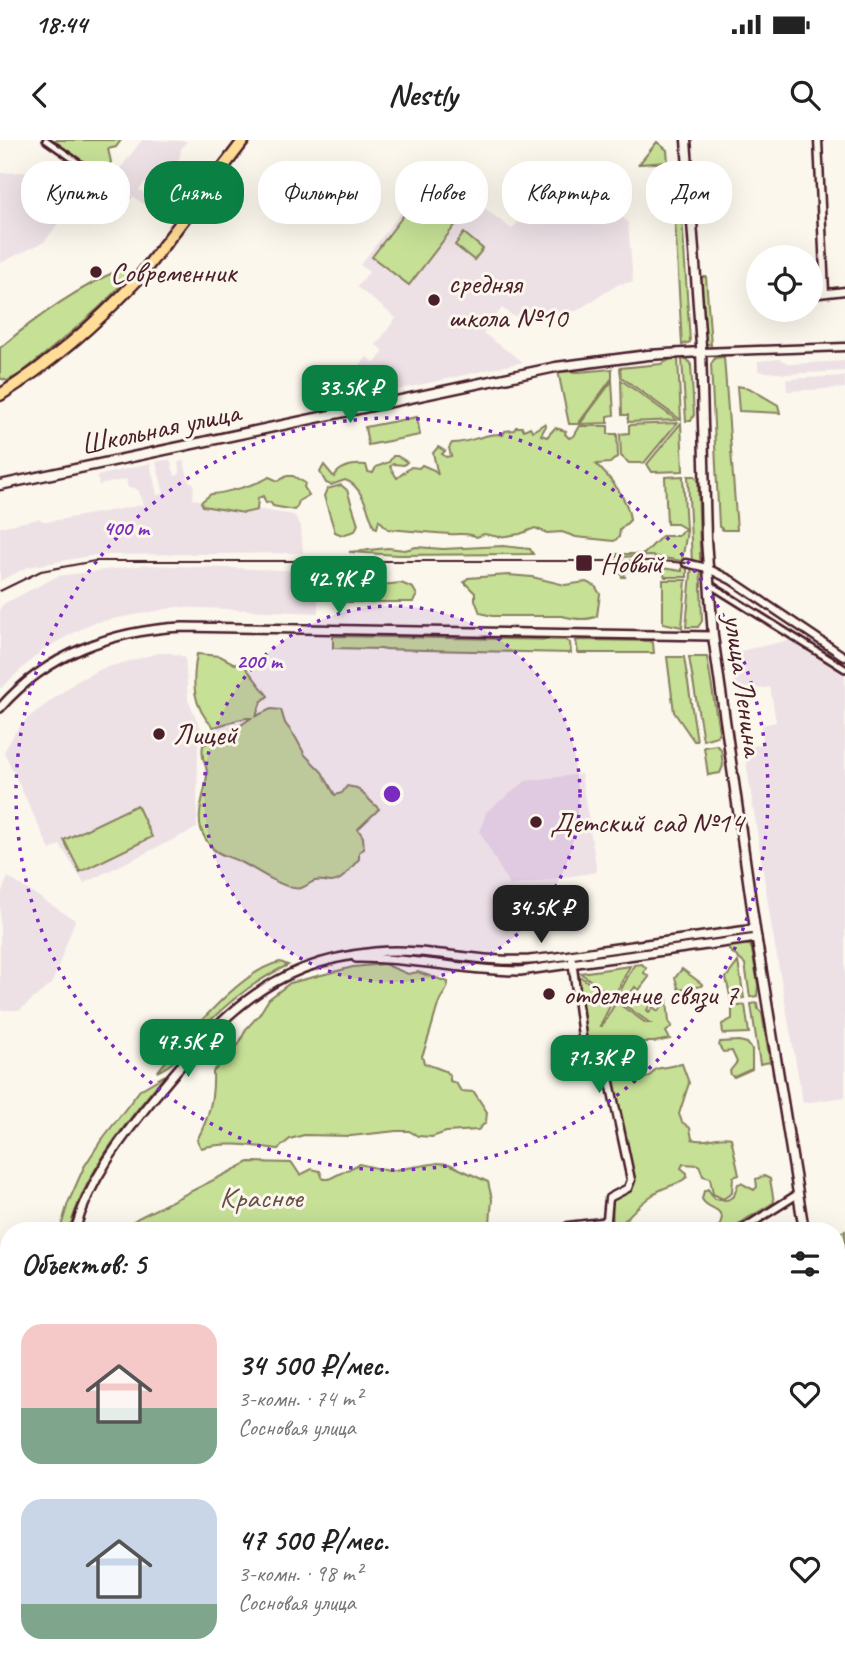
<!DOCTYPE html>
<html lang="ru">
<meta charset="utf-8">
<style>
:root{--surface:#fff;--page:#f6f6f6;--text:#222;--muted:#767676;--accent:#0b8043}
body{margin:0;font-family:Caveat,sans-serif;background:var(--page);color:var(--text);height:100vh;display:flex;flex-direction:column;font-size:26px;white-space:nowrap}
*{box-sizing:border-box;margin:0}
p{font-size:23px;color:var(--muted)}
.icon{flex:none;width:38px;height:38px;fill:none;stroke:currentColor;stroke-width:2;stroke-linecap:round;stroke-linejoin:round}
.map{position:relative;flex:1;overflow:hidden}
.side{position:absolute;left:0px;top:1082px;width:845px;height:450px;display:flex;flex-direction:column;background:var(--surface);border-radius:28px 28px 0 0;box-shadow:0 7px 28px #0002}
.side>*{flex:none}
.hud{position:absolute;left:21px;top:21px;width:803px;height:63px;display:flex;gap:14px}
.fabs{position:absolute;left:746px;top:105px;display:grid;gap:14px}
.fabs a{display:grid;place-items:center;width:77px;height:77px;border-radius:50%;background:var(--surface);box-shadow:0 7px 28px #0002;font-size:35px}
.price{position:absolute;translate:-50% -60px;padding:0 16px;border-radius:14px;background:var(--accent);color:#fff;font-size:23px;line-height:46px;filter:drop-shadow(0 2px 4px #0008)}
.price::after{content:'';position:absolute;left:50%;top:42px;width:21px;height:16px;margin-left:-10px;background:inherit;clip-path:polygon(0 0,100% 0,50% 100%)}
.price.active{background:#222;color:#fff}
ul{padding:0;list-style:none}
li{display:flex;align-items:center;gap:21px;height:175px;padding:0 21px}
li span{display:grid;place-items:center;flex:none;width:196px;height:140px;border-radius:21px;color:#555}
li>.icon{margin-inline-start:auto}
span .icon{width:84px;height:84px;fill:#fffc;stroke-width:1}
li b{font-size:30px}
h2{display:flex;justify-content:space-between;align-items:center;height:84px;padding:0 21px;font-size:30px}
.chip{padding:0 24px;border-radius:28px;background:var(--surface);box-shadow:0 7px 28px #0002;font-size:24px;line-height:63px}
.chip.active{background:var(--accent);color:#fff}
.status{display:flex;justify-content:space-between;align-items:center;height:49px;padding:0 35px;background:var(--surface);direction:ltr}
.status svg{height:19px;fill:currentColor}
header{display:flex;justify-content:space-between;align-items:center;height:91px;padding:0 21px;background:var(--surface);font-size:32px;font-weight:800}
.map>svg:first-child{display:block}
.built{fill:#ede1e6}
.green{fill:#c6e096;stroke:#888060;stroke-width:2}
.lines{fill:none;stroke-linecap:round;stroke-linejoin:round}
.pedestrian-casing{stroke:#4a1f2b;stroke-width:10}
.minor-casing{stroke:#4a1f2b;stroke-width:11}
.tertiary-casing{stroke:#4a1f2b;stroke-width:12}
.secondary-casing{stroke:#4a1f2b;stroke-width:13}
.primary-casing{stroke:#4a1f2b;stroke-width:15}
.pedestrian{stroke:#fbf7ec;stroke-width:4.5}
.minor{stroke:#fbf7ec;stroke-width:6}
.tertiary{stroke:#fbf7ec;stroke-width:7}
.secondary{stroke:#fbf7ec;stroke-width:8}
.primary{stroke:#ffdd96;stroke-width:10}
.rail{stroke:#4a1f2b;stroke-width:2}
.ring{fill:none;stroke:#7b2cbf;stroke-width:3.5;stroke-dasharray:3.5 7}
.poi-dot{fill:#4a1f2b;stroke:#fbf7ec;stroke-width:2.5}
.labels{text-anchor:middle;stroke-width:6;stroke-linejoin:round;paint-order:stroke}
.poi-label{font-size:30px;fill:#4a1f2b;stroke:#fbf7ec;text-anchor:start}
.street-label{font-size:30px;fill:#4a1f2b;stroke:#fbf7ec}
.park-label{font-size:30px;fill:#694f46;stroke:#fbf7ec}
.centre{fill:#7b2cbf;stroke:#fbf7ec;stroke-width:3.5}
.ring-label{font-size:21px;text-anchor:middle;font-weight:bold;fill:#7b2cbf;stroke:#fbf7ec;stroke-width:6;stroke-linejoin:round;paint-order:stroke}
</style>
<div class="status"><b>18:44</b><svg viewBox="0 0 49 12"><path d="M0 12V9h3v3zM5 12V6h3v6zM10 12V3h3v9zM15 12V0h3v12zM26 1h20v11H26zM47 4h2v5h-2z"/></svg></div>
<header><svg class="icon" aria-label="back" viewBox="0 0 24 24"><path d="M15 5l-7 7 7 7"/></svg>Nestly<svg class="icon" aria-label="search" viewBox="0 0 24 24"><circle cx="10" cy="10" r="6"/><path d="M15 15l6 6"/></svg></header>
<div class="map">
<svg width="845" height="1531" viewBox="0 0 845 1531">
<rect width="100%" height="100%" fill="#fbf7ec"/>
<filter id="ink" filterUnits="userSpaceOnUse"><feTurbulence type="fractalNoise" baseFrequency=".0143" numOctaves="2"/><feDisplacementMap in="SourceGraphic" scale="14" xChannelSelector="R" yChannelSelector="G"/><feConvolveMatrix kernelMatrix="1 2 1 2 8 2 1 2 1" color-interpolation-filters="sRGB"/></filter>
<g filter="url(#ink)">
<path class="built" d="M142 0 187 1 181 9 180 17 172 27 178 32 176 35 169 31 156 52 145 42 139 50 152 58 146 66 123 49 128 43 116 34Z
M23 32 39 37 67 72 44 102 0 123V33Z
M416 53 449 78 467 55 512 89 529 69 609 63 628 83 633 142 619 144 576 171 513 176 502 168 483 193 523 222 352 260 344 244 367 217 375 223 384 211 376 205 396 178 357 147 369 132 360 125Z
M779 219 790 224 845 221V231L786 234 758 231V221Z
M845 236V248L787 251 786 239Z
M170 319 175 336 180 334 178 322 184 321 189 342 194 343 193 359 294 375 301 386 303 413 95 415 28 427 0 441V387L38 379 46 382 143 365 139 351 135 348H128L126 339 99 345 97 336 150 323 157 355 164 354 156 322Z
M145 425 283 430 318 435V473L177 467 92 483 42 510 0 549V468L5 463 58 436Z
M790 500 845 535V957L803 963 772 789 744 608 763 604 762 585 776 582 770 547 735 552 731 513Z
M158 513H171L185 517 188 560 205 598 198 601 197 688 84 743 60 705 50 710 4 612 15 592 29 577 77 541 101 529Z
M581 634 597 732 510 746 480 692 486 672 526 641Z
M8 737 75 780 52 843 20 870H0V756Z"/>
<path class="green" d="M43 0H121L116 7 108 9 111 22 106 29 117 38 108 50Z
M657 2 667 10 668 22 639 24Z
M672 27 679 30 690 202 682 205Z
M561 36 571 38 579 44 577 56 561 57Z
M416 59 449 84 469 59 473 62 409 145 372 117Z
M464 93 483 109 474 120 455 105Z
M119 130 127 132C127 151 37 220 19 235L7 241 0 238V208C35 178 76 149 119 130Z
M701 137H706L711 205 704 203Z
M724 217 737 390H723L719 386 711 224 715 218Z
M671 219H678L681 280 621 237 620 228 661 224Z
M682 219 688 220 691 225 694 275 691 281H686Z
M612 229V238L578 284H569L558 231 578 232Z
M621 240 677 280 628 282V275H622Z
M612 241 614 275 608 276V283L580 284Z
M737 246 749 248 778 265 780 273 739 271Z
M417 277 420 295 368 305 365 287Z
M677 283 644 323H629L621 316 620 294 629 293V285Z
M681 283 683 331 652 332 647 324Z
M544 284 546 286 541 295 547 297 555 288 566 291 565 294 569 298 574 296 580 286H608V294H617L618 316 610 323 596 324C611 339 628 358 630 380L620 390 619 397 614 401 576 397 562 392 547 393 535 388 520 394 499 397 484 394 477 397C467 392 460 395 449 394 429 392 409 391 388 389L379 380 377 388 374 387C369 372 361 344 345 340L331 345 326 343 320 332 324 325 334 337C340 326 354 324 366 325L368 332 373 333 376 327 389 322 393 316H397L407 322 404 325 393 324 390 327 397 338 411 327 419 328 422 325 434 330 438 335 433 313 438 307 445 311 442 314 446 317 451 316 449 308 452 303C468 304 488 291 503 295L505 291 514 290 516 287H522L524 290 530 287 533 291Z
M287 336H293L305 343 304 347 309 355 299 361 297 367 294 370 273 366 270 362 266 363 263 356 258 358 257 370 244 373 203 366 201 362 211 354C221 354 260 344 269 337L278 341Z
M683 336 686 389 677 384H667L665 337Z
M688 336H695L698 340 702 481 698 487H686L692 423Z
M341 345 347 350 358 384 355 391 342 395 335 392 324 356 327 349Z
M682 391H687L682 421 651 416 617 417V414H644L662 396H677Z
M503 406 530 409 533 414 398 415 349 412 388 408 405 410 416 407 443 409Z
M618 425H642L682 431V426L687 427V437H665L662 429H639L631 431 629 429 624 434 625 437H622Z
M508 435 532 437 565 445 586 442 595 446 600 454 597 476C587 481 573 479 562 476H492L480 473 475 460V453L464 442 468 438Z
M663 440H686L682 487 663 483Z
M401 443 413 448 417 455 413 462H347L342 459 343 454 361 447Z
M333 496 565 500 570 503 571 513 333 508Z
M579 500 649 501 653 503 654 513H578L576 501Z
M197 514 220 516 235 524H243L268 556 261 562 256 576 271 569 281 570 285 583 296 598 305 615 322 632 335 655 342 653 347 646 357 648 379 669 358 689 363 697 364 709 359 712V719C350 728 344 741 331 742 325 742 320 739 315 741 310 742 306 747 301 748 288 752 255 729 243 723 225 714 216 717 205 698 193 679 205 656 207 635 208 624 200 622 203 605L225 596 251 578C238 577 226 585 213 587 192 566 192 542 197 514Z
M667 517H684L697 601H694L674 572Z
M689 517H707L719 591 717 596 703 600Z
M716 605 721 609 723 626 720 633 708 635 704 607Z
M137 665 152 697 80 732 64 700Z
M744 804 750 805 752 810 758 845 757 856 750 857 745 824 729 810V806Z
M280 822 288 825C256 840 228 862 204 887 186 906 181 921 157 932 183 901 240 830 280 822Z
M738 822 744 858 731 860 726 838Z
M384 824 408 834 418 832 448 842C448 852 442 854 439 862 433 880 429 899 422 916L424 923 445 931 450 935V941L456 943 461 951 474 952 487 972 486 982 478 990 446 992 432 997 418 996 409 991H396L351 996 304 995 290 999 278 1009C253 1006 226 1001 201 1008L197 1000C209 978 214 958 213 932L239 904 246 889 259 875 269 859 290 843 353 827Z
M642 824 646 828 644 833 649 837 639 850 635 847 632 851 650 865 647 870 649 872 653 867 658 871 667 860 669 882 672 886 666 892 670 899 654 902H637L640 915 637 923 641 926 642 938 649 937 656 929 682 924 689 943 679 974 682 982 690 988 692 999C706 1004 718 994 731 998L739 1035 733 1037 732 1053 723 1059 713 1054 710 1038 703 1036 699 1025 683 1024 681 1028 687 1033V1037C675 1047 667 1045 657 1052 644 1060 633 1071 623 1082L624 1090H613L612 1060 633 1042 608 914 587 916 588 912 576 837 578 835 613 860 600 886H602L616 862 646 883H650L616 859 634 825Z
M630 826 614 857 580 833Z
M682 829 702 844V846L679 850 675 838Z
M757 863 758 869 762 873 770 922 760 924 751 864Z
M745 865 749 893 723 894 722 884 732 879V867Z
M739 901 747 903 752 909V929L734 937 731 935 730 931 737 922 732 911 723 912 719 906 720 902Z
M165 935C126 983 86 1030 69 1090H60L68 1063 84 1027 100 1002 140 950Z
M249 1022 292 1023 300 1035 312 1029 320 1031 323 1039H329L359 1024 389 1031 438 1023 449 1024 488 1042 492 1059 490 1083 494 1090H119L138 1078Z
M764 1036 770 1039 774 1062C760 1073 744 1077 733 1090H713L720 1085 722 1077C718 1066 707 1069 702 1059L704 1051 708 1049 715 1059 727 1060 734 1056 738 1044 741 1043 754 1050 757 1047 756 1039Z
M845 1091V1323L837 1272 836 1094Z
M0 1226 9 1241V1292H6L9 1301V1329L0 1334Z
M489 1523H641L638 1524 637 1531H492Z"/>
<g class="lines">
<defs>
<path id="pedestrian" d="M46 0 126 56
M709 444 845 529"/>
<path id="minor" d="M818 0 825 153
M810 155 845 151
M701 212 845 207
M686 423 707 428 731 440 845 517
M568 1086 602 1082 607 1079 609 1058 628 1048 631 1040 605 919 600 917 585 919 572 820
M741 1090 798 1054
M330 1522 331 1531"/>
<path id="tertiary" d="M0 568C47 514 113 490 183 487L713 496
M356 818C411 817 465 831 520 831L757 798
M75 1090C90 1039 120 1000 153 959 219 879 266 823 375 812 427 807 477 823 529 820 554 818 578 814 603 810 654 803 704 796 755 789
M0 1510 9 1505
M218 1522 222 1531"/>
<path id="secondary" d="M686 0 701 206 706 399 713 496 755 789 804 1090
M0 345 556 227 648 215 701 212
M836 1272 845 1323"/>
<path id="primary" d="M0 255C51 223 97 183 138 139L244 0"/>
</defs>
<use href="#pedestrian" class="pedestrian-casing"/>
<use href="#minor" class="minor-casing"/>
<use href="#tertiary" class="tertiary-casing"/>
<use href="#secondary" class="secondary-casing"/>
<use href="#primary" class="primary-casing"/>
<use href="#pedestrian" class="pedestrian"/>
<use href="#minor" class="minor"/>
<use href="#tertiary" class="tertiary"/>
<use href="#secondary" class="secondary"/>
<use href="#primary" class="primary"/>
<path class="rail" d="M0 451 41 431 95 421H661L686 423"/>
</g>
</g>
<circle cx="392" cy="654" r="188" fill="#7b2cbf" fill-opacity=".12"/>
<g class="ring">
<circle cx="392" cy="654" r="188"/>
<circle cx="392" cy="654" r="376"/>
</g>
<g class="poi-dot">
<circle cx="96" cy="132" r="7"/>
<circle cx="434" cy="160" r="7"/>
<rect x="575" y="414" width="18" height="18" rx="3.5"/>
<circle cx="159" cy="594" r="7"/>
<circle cx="536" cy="682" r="7"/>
<circle cx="549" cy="854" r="7"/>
</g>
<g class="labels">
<g class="poi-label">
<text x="110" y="142">Современник</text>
<text x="448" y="153">средняя<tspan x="448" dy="34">школа №10</tspan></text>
<text x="600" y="433">Новый</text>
<text x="173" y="604">Лицей</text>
<text x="550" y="692">Детский сад №14</text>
<text x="563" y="864">отделение связи 7</text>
</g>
<g class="street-label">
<text transform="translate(160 288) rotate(-12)" y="10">Школьная улица</text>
<text transform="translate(744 545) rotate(82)" y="10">улица Ленина</text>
</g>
<g class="park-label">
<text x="261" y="1067">Красное</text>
</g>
</g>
<circle cx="392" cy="654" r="10" class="centre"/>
<g class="ring-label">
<text x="126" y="395">400 m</text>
<text x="259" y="528">200 m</text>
</g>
</svg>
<div class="fabs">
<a><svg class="icon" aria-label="locate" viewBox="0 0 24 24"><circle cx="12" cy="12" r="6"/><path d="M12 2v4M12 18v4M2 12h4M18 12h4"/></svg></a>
</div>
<b class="price" style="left:350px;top:285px">33.5K ₽</b>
<b class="price" style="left:339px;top:476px">42.9K ₽</b>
<b class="price active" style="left:541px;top:805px">34.5K ₽</b>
<b class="price" style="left:188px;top:939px">47.5K ₽</b>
<b class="price" style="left:599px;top:955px">71.3K ₽</b>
<div class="hud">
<a class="chip">Купить</a>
<a class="chip active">Снять</a>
<a class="chip">Фильтры</a>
<a class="chip">Новое</a>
<a class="chip">Квартира</a>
<a class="chip">Дом</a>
</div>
<section class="side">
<h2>Объектов: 5<svg class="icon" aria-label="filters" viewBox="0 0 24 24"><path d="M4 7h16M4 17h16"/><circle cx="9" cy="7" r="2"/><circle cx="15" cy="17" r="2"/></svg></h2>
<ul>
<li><span style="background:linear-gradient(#f6c9c9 60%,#7fa58c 0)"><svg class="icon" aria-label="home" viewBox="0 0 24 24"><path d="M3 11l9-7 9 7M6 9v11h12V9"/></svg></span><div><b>34 500 ₽/мес.</b><p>3-комн. · 74 m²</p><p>Сосновая улица</p></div><svg class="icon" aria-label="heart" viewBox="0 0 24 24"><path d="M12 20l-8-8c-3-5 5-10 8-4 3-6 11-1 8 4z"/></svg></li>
<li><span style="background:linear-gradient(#c9d6e8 75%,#7fa58c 0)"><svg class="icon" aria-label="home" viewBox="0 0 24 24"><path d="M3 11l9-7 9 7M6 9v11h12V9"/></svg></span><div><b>47 500 ₽/мес.</b><p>3-комн. · 98 m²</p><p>Сосновая улица</p></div><svg class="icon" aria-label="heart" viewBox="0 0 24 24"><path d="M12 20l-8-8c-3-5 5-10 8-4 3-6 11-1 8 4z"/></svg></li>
</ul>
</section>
</div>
